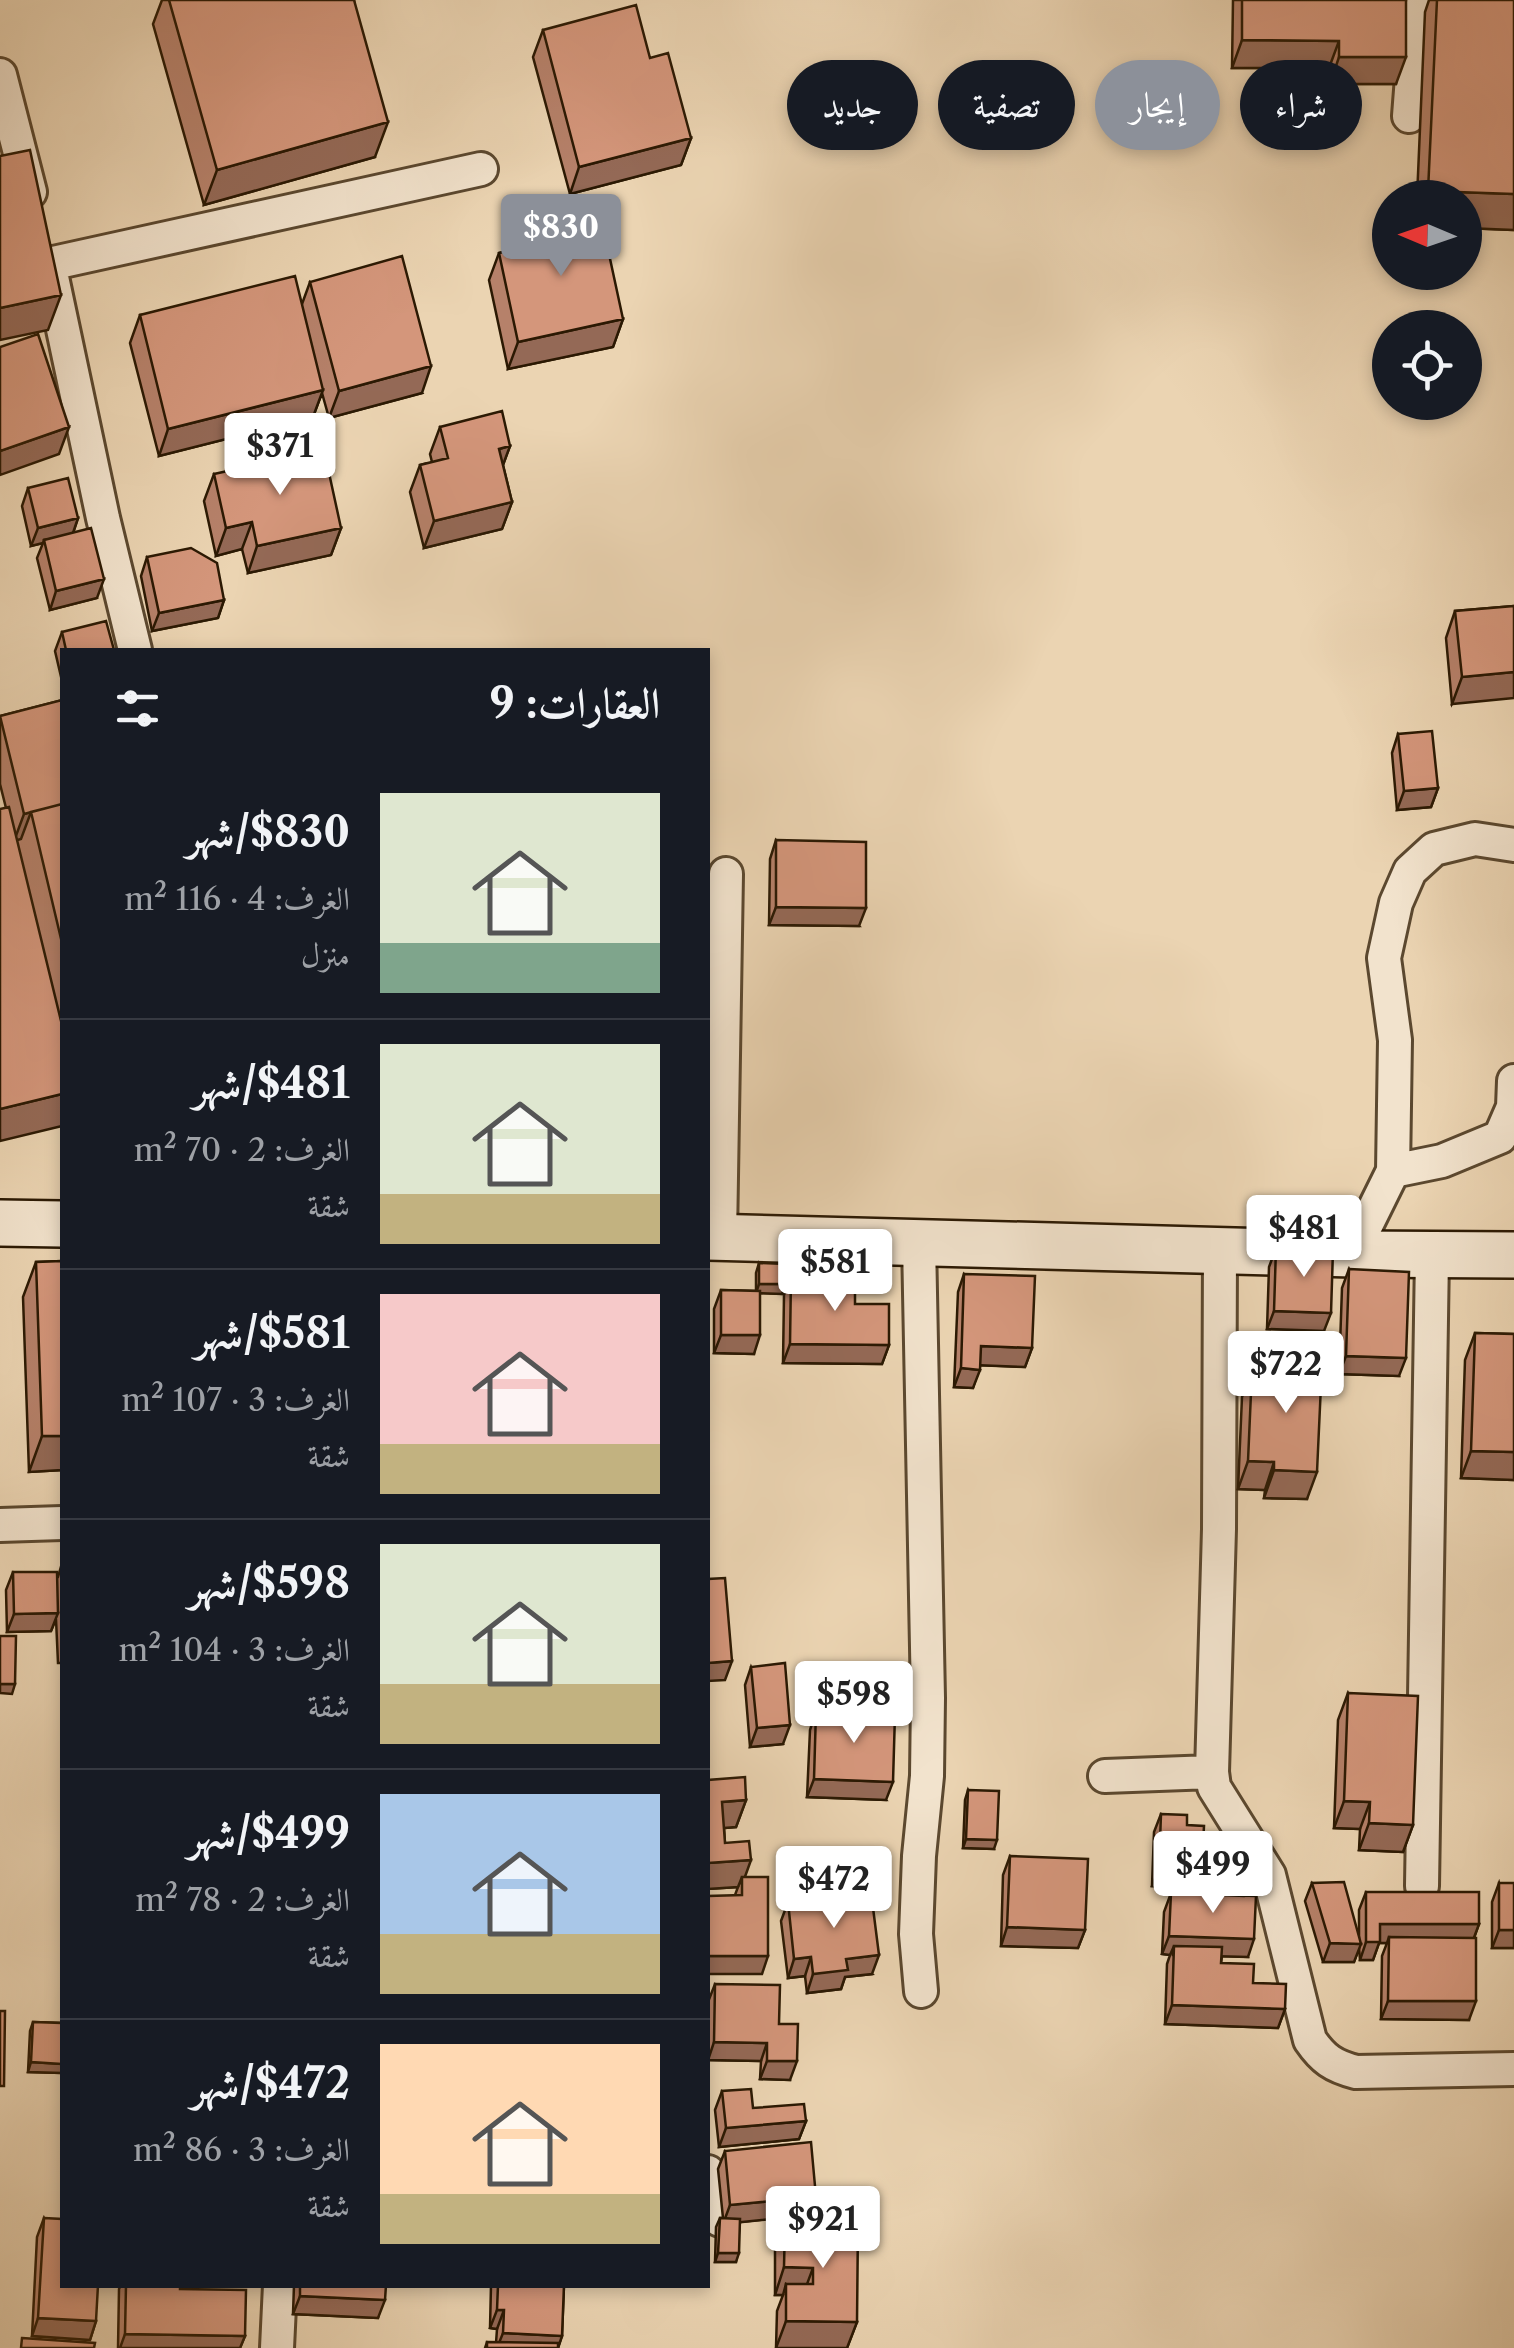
<!DOCTYPE html>
<html lang="ar">
<meta charset="utf-8">
<style>
:root{--surface:#171b24;--page:#20242c;--text:#f1f3f6;--muted:#9ea1a6;--line:#363941;--accent:#8c9099}
body{margin:0;font-family:"Libre Caslon Text",Amiri,serif;background:var(--page);color:var(--text);direction:rtl;height:100vh;display:flex;flex-direction:column;font-size:38px;white-space:nowrap}
*{box-sizing:border-box;margin:0}
p{font-size:32px;color:var(--muted)}
.icon{flex:none;width:55px;height:55px;fill:none;stroke:currentColor;stroke-width:2;stroke-linecap:round;stroke-linejoin:round}
.map{position:relative;flex:1;overflow:hidden;direction:ltr}
.sheet{position:absolute;left:60px;top:648px;width:650px;height:1640px;display:flex;flex-direction:column;background:var(--surface);border-radius:0px;box-shadow:0 5px 15px #0003;direction:rtl}
.sheet>*{flex:none}
.banner{position:absolute;left:740px;top:60px;width:622px;height:90px;direction:rtl;display:flex;gap:20px}
.needle{width:65px;rotate:272deg}
.fabs{position:absolute;left:1372px;top:180px;display:grid;gap:20px}
.fabs a{display:grid;place-items:center;width:110px;height:110px;border-radius:50%;background:var(--surface);box-shadow:0 5px 15px #0003;font-size:50px}
.price{position:absolute;translate:-50% -85px;padding:0 22px;border-radius:10px;background:#fff;color:#222;font-size:32px;line-height:65px;filter:drop-shadow(0 2px 5px #0008)}
.price::after{content:'';position:absolute;left:50%;top:60px;width:30px;height:22px;margin-left:-15px;background:inherit;clip-path:polygon(0 0,100% 0,50% 100%)}
.price.current{background:var(--accent);color:#fff}
ul{padding:0;list-style:none}
li{display:flex;align-items:center;gap:30px;height:250px;padding:0 50px}
li+li{border-top:2px solid var(--line)}
li span{display:grid;place-items:center;flex:none;width:280px;height:200px;border-radius:0px;color:#555}
li>.icon{margin-inline-start:auto}
span .icon{width:120px;height:120px;fill:#fffc;stroke-width:1}
li b{font-size:42px}
h2{display:flex;justify-content:space-between;align-items:center;height:120px;padding:0 50px;font-size:42px}
.pill{padding:0 35px;border-radius:45px;background:var(--surface);box-shadow:0 5px 15px #0003;font-size:35px;line-height:90px}
.pill.current{background:var(--accent);color:#fff}
.map>svg:first-child{display:block}
.lines{fill:none;stroke-linecap:round;stroke-linejoin:round}
.minor-casing{stroke:#5b482f;stroke-width:38}
.secondary-casing{stroke:#2b1903;stroke-width:50}
.minor{stroke:#f2e3cd;stroke-width:32}
.secondary{stroke:#f2e3cd;stroke-width:45}
.wall{fill:#b6816a;stroke:#2b1903;stroke-width:2.5}
.shaded-wall{fill:#946956;stroke:#2b1903;stroke-width:2.5}
.building{fill:#d4967b;stroke:#2b1903;stroke-width:2.5}
</style>
<div class="map">
<svg width="1514" height="2348" viewBox="0 0 1514 2348">
<rect width="100%" height="100%" fill="#ebd4b2"/>
<filter id="stains"><feTurbulence type="fractalNoise" baseFrequency=".002" numOctaves="4"/><feColorMatrix values="0 0 0 0 .2 0 0 0 0 .09 0 0 0 0 .02 0 0 0 .5 -.17"/></filter>
<radialGradient id="worn" r=".72"><stop offset=".6" stop-color="#630" stop-opacity="0"/><stop offset="1" stop-color="#630" stop-opacity=".3"/></radialGradient>
<g class="lines">
<defs>
<path id="minor" d="M0 75 30 192
M1409 116 1418 0
M49 263 103 518 135 650
M49 264 481 169
M1393 1171 1442 1161 1500 1137 1513 1107 1514 1081
M720 1237 726 874
M919 1242 928 1698 927 1776 919 1856 916 1934 921 1991
M1220 1250 1219 1529 1212 1772 1214 1787 1269 1875 1310 2040C1323 2059 1333 2066 1356 2072L1514 2069
M1352 1254 1393 1171 1395 1040 1384 958 1396 903 1410 871 1434 849 1475 839 1514 845
M0 1525 62 1523
M1105 1776 1212 1772
M1422 1886 1432 1256
M708 2172 720 2220
M277 2348 280 2285"/>
<path id="secondary" d="M0 1223 62 1224
M708 1237 1352 1254 1514 1255"/>
</defs>
<use href="#minor" class="minor-casing"/>
<use href="#secondary" class="secondary-casing"/>
<use href="#minor" class="minor"/>
<use href="#secondary" class="secondary"/>
</g>
<path class="wall" d="M162 0H354L375 157 204 205 153 24Z
M1233 0H1406L1396 84H1330L1329 68H1232Z
M1429 0H1514V230L1465 228V198H1417L1425 12Z
M543 30 650 58 691 138 681 165 570 194 533 57Z
M525 221 562 225 623 319 613 347 508 369 489 280 499 253 515 249Z
M310 282 422 393 329 418 322 393 313 417 159 456 130 343 140 315 302 304Z
M440 427 510 446 503 465 512 502 502 529 424 548 410 492 420 465 432 462 430 454Z
M214 474 341 528 331 555 248 573 242 549 216 556 204 501Z
M28 488 78 518 73 533 97 598 50 610 37 558 43 543 31 546 22 506Z
M147 557 224 600 218 618 152 631 141 576Z
M1514 606 1452 704 1446 638 1455 611Z
M62 632 114 650H62V681L55 651Z
M62 700V1126L6 808 0 784V716Z
M1398 734 1438 788 1431 807 1397 810 1392 753Z
M776 840 859 926 769 925 770 859Z
M1276 1248 1324 1331 1267 1329 1269 1267Z
M62 1261V1470L29 1472 23 1297 36 1262Z
M759 1263 782 1294 760 1293 754 1354 714 1353V1309L721 1290 756 1291V1273Z
M1349 1269 1399 1376 1339 1374 1342 1288Z
M964 1274 1032 1348 1025 1367 980 1365 973 1388 954 1387 958 1292Z
M791 1277 855 1304 889 1345 882 1364 783 1363 784 1295Z
M1299 1332 1326 1386H1321L1307 1499 1264 1498 1265 1490 1238 1489 1242 1397 1252 1370 1262 1371 1265 1361 1295 1362 1296 1341Z
M1475 1333 1514 1334V1480L1461 1478 1465 1360Z
M62 1563V1663H58L56 1619 51 1631 7 1632 6 1590 13 1572 58 1577Z
M751 1667 783 1744 750 1747 745 1685Z
M1348 1693 1413 1825 1403 1852 1359 1850 1360 1829 1334 1828 1338 1720Z
M816 1711 886 1800 807 1797 810 1730Z
M708 1780 746 1800 736 1827 724 1828 725 1843 744 1877 762 1974 735 1895 738 1887 708 1889Z
M968 1790 994 1849 963 1848 965 1800Z
M1161 1814 1187 1825 1203 1845 1196 1863H1194L1187 1887 1152 1886 1154 1832Z
M1208 1849 1248 1957 1222 1956 1221 1963 1253 1983 1285 2009 1278 2028 1165 2024 1167 1964 1170 1955 1162 1954 1164 1912 1171 1893 1196 1894 1197 1879 1200 1869H1204L1205 1859Z
M1010 1856 1085 1930 1078 1948 1001 1946 1003 1875Z
M1312 1883 1359 1938V1910L1366 1892 1479 1924 1474 1938 1469 2020 1381 2019 1382 1956 1387 1943H1379L1373 1960H1360L1359 1948 1354 1962H1323L1305 1901Z
M1499 1883 1514 1948H1492V1902Z
M788 1902 872 1974 845 1977 841 1989 807 1993 805 1976 788 1978 781 1921Z
M715 1984 779 2024 790 2080 760 2079 761 2061 708 2060V2002Z
M33 2022 62 2023V2073L28 2072 30 2031Z
M722 2091 753 2108 806 2121 799 2139 719 2147 715 2110Z
M725 2151 810 2215 740 2222 736 2262H715L716 2227 720 2218H723L718 2169Z
M44 2218 96 2321 90 2340 32 2336 37 2237Z
M785 2222 857 2322 847 2348H776L777 2311 783 2295H775V2249Z
M121 2285H180V2289L245 2336 240 2348H118L119 2289Z
M294 2285H386L378 2318 293 2314Z
M491 2285H564L562 2336 558 2348H485L487 2342 496 2343 497 2329 490 2328Z"/>
<path class="shaded-wall" d="M1242 40 1339 41 1329 68H1232Z
M1339 57H1406L1396 84H1330Z
M388 122 375 157 204 205 217 170Z
M691 138 681 165 570 194 579 167Z
M1428 191 1514 194V230L1465 228V198H1426Z
M61 295 48 330 0 340V308Z
M623 319 613 347 508 369 518 342Z
M431 366 422 393 329 418 339 391Z
M323 390 313 417 159 456 168 429Z
M69 427 59 454 0 475V451Z
M510 446 500 473 499 449Z
M512 502 502 529 424 548 434 521Z
M78 518 72 536 44 540 43 543 31 546 38 528Z
M252 522 242 549 216 556 226 528Z
M341 528 331 555 248 573 257 546Z
M104 579 97 598 50 610 56 591Z
M224 600 218 618 152 631 159 613Z
M1514 672V698L1452 704 1462 677Z
M1438 788 1431 807 1397 810 1404 791Z
M31 812 21 839 14 841 24 814Z
M776 907 866 908 859 926 769 925Z
M62 1094V1126L0 1141V1109Z
M759 1284H786L782 1294 756 1293Z
M1274 1311 1331 1313 1324 1331 1267 1329Z
M721 1335H760L754 1354 714 1353Z
M790 1344 889 1345 882 1364 783 1363Z
M981 1346 1032 1348 1025 1367 974 1365Z
M1346 1356 1406 1358 1399 1376 1339 1374Z
M961 1368 980 1370 973 1388 954 1387Z
M1298 1375 1329 1376 1326 1386 1294 1384Z
M42 1436H62V1470L29 1472Z
M1471 1451 1514 1452V1480L1461 1478Z
M1248 1461 1274 1462 1265 1490 1238 1489Z
M1274 1470 1317 1472 1307 1499 1264 1498Z
M58 1613 51 1631 7 1632 14 1614Z
M732 1661 725 1680 708 1681V1663Z
M0 1684H15L12 1694 0 1693Z
M790 1725 783 1744 750 1747 757 1728Z
M814 1779 893 1782 886 1800 807 1797Z
M746 1800 736 1827 712 1829 722 1802Z
M1344 1801 1370 1802 1360 1829 1334 1828Z
M1369 1823 1413 1825 1403 1852 1359 1850Z
M966 1839 997 1840 994 1849 963 1848Z
M1194 1844 1203 1845 1196 1863H1188Z
M751 1860 742 1885V1877L738 1887 708 1889V1863Z
M1159 1868 1194 1869 1187 1887 1152 1886Z
M1380 1924H1479L1472 1943 1389 1937 1387 1943H1379L1373 1960H1360L1366 1942Z
M1007 1927 1085 1930 1078 1948 1001 1946Z
M1499 1930H1514V1948H1492Z
M1169 1936 1254 1939 1248 1957 1173 1955 1174 1946 1170 1955 1162 1954Z
M1330 1943 1361 1944 1354 1962H1323Z
M879 1955 872 1974 845 1977 841 1989 807 1993 813 1974 846 1959Z
M708 1956H768L762 1974H708Z
M811 1957 805 1976 788 1978 794 1959Z
M1388 2001H1476L1469 2020 1381 2019Z
M1172 2005 1285 2009 1278 2028 1165 2024Z
M714 2042 767 2043 761 2061 708 2060Z
M767 2061H797L790 2080 760 2079Z
M31 2062 62 2064V2073L28 2072Z
M806 2121 799 2139 719 2147 726 2128Z
M816 2197 810 2215 723 2224 730 2205Z
M718 2253H739L736 2262H715Z
M784 2267 813 2268 803 2295 786 2284 783 2295H775Z
M300 2296 385 2300 378 2318 293 2314Z
M497 2310H504L497 2329 490 2328Z
M38 2318 96 2321 90 2340 32 2336Z
M786 2321 857 2322 847 2348H776Z
M503 2333 562 2336 558 2348H497Z
M125 2334 245 2336 240 2348H120Z"/>
<path class="building" d="M169 0H354L388 122 217 170Z
M1242 0H1406V57H1339V41L1242 40Z
M1437 0H1514V194L1428 191Z
M636 5 650 58 668 53 691 138 579 167 543 30Z
M30 150 61 295 0 308V156Z
M559 214 562 225 601 217 623 319 518 342 499 253 530 246 525 221Z
M402 256 431 366 339 391 310 282Z
M295 276 323 390 168 429 140 315Z
M38 334 69 427 0 451V347Z
M502 411 510 446 499 449 512 502 434 521 420 465 448 458 440 427Z
M324 450 341 528 257 546 252 522 226 528 214 474Z
M68 478 78 518 38 528 28 488Z
M91 528 104 579 56 591 44 540Z
M191 548 217 563 224 600 159 613 147 557Z
M1514 606V672L1462 677 1455 611Z
M106 621 114 650H66L62 632Z
M62 700V804L24 814 0 716Z
M1432 731 1438 788 1404 791 1398 734Z
M62 804V943L31 812Z
M9 807 62 1025V1094L0 1109V809Z
M776 840 866 842V908L776 907Z
M1276 1248 1333 1250 1331 1313 1274 1311Z
M62 1261V1436H42L36 1262Z
M759 1263 786 1264V1284H759Z
M1349 1269 1409 1272 1406 1358 1346 1356Z
M964 1274 1035 1276 1032 1348 981 1346 980 1370 961 1368Z
M791 1277 855 1278V1304H889V1345L790 1344Z
M721 1290 760 1291V1335H721Z
M1299 1332 1331 1333 1329 1376H1321L1322 1363 1298 1362Z
M1475 1333 1514 1334V1452L1471 1451Z
M1265 1361 1322 1363 1317 1472 1274 1470V1462L1248 1461 1252 1370 1265 1371Z
M13 1572H57L58 1613 14 1614Z
M725 1578 732 1661 708 1663V1579Z
M0 1636H16L15 1684H0Z
M785 1663 790 1725 757 1728 751 1667Z
M1348 1693 1418 1696 1413 1825 1369 1823 1370 1802 1344 1801Z
M816 1711 895 1714 893 1782 814 1779Z
M745 1777 746 1800 722 1802 725 1843 749 1841 751 1860 708 1863V1780Z
M968 1790 999 1791 997 1840 966 1839Z
M1161 1814 1187 1815V1825L1204 1826 1203 1845 1194 1844V1869L1159 1868Z
M1208 1849 1226 1850 1243 1896 1199 1894 1200 1869 1208 1870Z
M1010 1856 1088 1859 1085 1930 1007 1927Z
M742 1877H768V1956H708V1896L742 1895Z
M1344 1882 1361 1944 1330 1943 1312 1883Z
M1499 1883H1514V1930H1499Z
M871 1892 879 1955 846 1959 848 1970 813 1974 811 1957 794 1959 788 1902Z
M1366 1892H1479V1924H1380V1942H1366Z
M1171 1893 1256 1896 1254 1939 1169 1936Z
M1389 1937 1476 1938V2001H1388Z
M1174 1946 1222 1947 1221 1963 1254 1964 1253 1983 1286 1984 1285 2009 1172 2005Z
M715 1984 780 1985 779 2024H798L797 2061H767V2043L714 2042Z
M0 2011H5L4 2086H0Z
M33 2022 62 2023V2064L31 2062Z
M751 2089 753 2108 804 2104 806 2121 726 2128 722 2091Z
M811 2142 816 2197 730 2205 725 2151Z
M44 2218 62 2219V2285H98L96 2321 38 2318Z
M720 2218 740 2219 739 2253H718Z
M785 2222 858 2223 857 2322 786 2321V2284H813V2268L784 2267Z
M126 2285H180V2289L246 2290 245 2336 125 2334Z
M300 2285H386L385 2300 300 2296Z
M498 2285H564L562 2336 503 2333 504 2310H497Z
M22 2338 95 2343 94 2348H21Z
M487 2342 558 2343V2348H487Z"/>
<rect width="100%" height="100%" filter="url(#stains)"/>
<rect width="100%" height="100%" fill="url(#worn)"/>
</svg>
<div class="fabs">
<a><svg class="needle" viewBox="-14 -14 28 28"><path d="M0-13l5 13h-10z" fill="#e53935"/><path d="M0 13l5-13h-10z" fill="#9ea1a6"/></svg></a>
<a><svg class="icon" aria-label="locate" viewBox="0 0 24 24"><circle cx="12" cy="12" r="6"/><path d="M12 2v4M12 18v4M2 12h4M18 12h4"/></svg></a>
</div>
<b class="price current" style="left:561px;top:279px">$830</b>
<b class="price" style="left:280px;top:498px">$371</b>
<b class="price" style="left:1304px;top:1280px">$481</b>
<b class="price" style="left:835px;top:1314px">$581</b>
<b class="price" style="left:1286px;top:1416px">$722</b>
<b class="price" style="left:854px;top:1746px">$598</b>
<b class="price" style="left:1213px;top:1916px">$499</b>
<b class="price" style="left:834px;top:1931px">$472</b>
<b class="price" style="left:823px;top:2271px">$921</b>
<div class="banner">
<a class="pill">شراء</a>
<a class="pill current">إيجار</a>
<a class="pill">تصفية</a>
<a class="pill">جديد</a>
</div>
<section class="sheet">
<h2>العقارات: 9<svg class="icon" aria-label="filters" viewBox="0 0 24 24"><path d="M4 7h16M4 17h16"/><circle cx="9" cy="7" r="2"/><circle cx="15" cy="17" r="2"/></svg></h2>
<ul>
<li><span style="background:linear-gradient(#dfe7d0 75%,#7fa58c 0)"><svg class="icon" aria-label="home" viewBox="0 0 24 24"><path d="M3 11l9-7 9 7M6 9v11h12V9"/></svg></span><div><b>$830/شهر</b><p>الغرف: 4 · 116 m²</p><p>منزل</p></div></li>
<li><span style="background:linear-gradient(#dfe7d0 75%,#c2b280 0)"><svg class="icon" aria-label="home" viewBox="0 0 24 24"><path d="M3 11l9-7 9 7M6 9v11h12V9"/></svg></span><div><b>$481/شهر</b><p>الغرف: 2 · 70 m²</p><p>شقة</p></div></li>
<li><span style="background:linear-gradient(#f6c9c9 75%,#c2b280 0)"><svg class="icon" aria-label="home" viewBox="0 0 24 24"><path d="M3 11l9-7 9 7M6 9v11h12V9"/></svg></span><div><b>$581/شهر</b><p>الغرف: 3 · 107 m²</p><p>شقة</p></div></li>
<li><span style="background:linear-gradient(#dfe7d0 70%,#c2b280 0)"><svg class="icon" aria-label="home" viewBox="0 0 24 24"><path d="M3 11l9-7 9 7M6 9v11h12V9"/></svg></span><div><b>$598/شهر</b><p>الغرف: 3 · 104 m²</p><p>شقة</p></div></li>
<li><span style="background:linear-gradient(#a9c7e8 70%,#c2b280 0)"><svg class="icon" aria-label="home" viewBox="0 0 24 24"><path d="M3 11l9-7 9 7M6 9v11h12V9"/></svg></span><div><b>$499/شهر</b><p>الغرف: 2 · 78 m²</p><p>شقة</p></div></li>
<li><span style="background:linear-gradient(#ffd9b3 75%,#c2b280 0)"><svg class="icon" aria-label="home" viewBox="0 0 24 24"><path d="M3 11l9-7 9 7M6 9v11h12V9"/></svg></span><div><b>$472/شهر</b><p>الغرف: 3 · 86 m²</p><p>شقة</p></div></li>
</ul>
</section>
</div>
